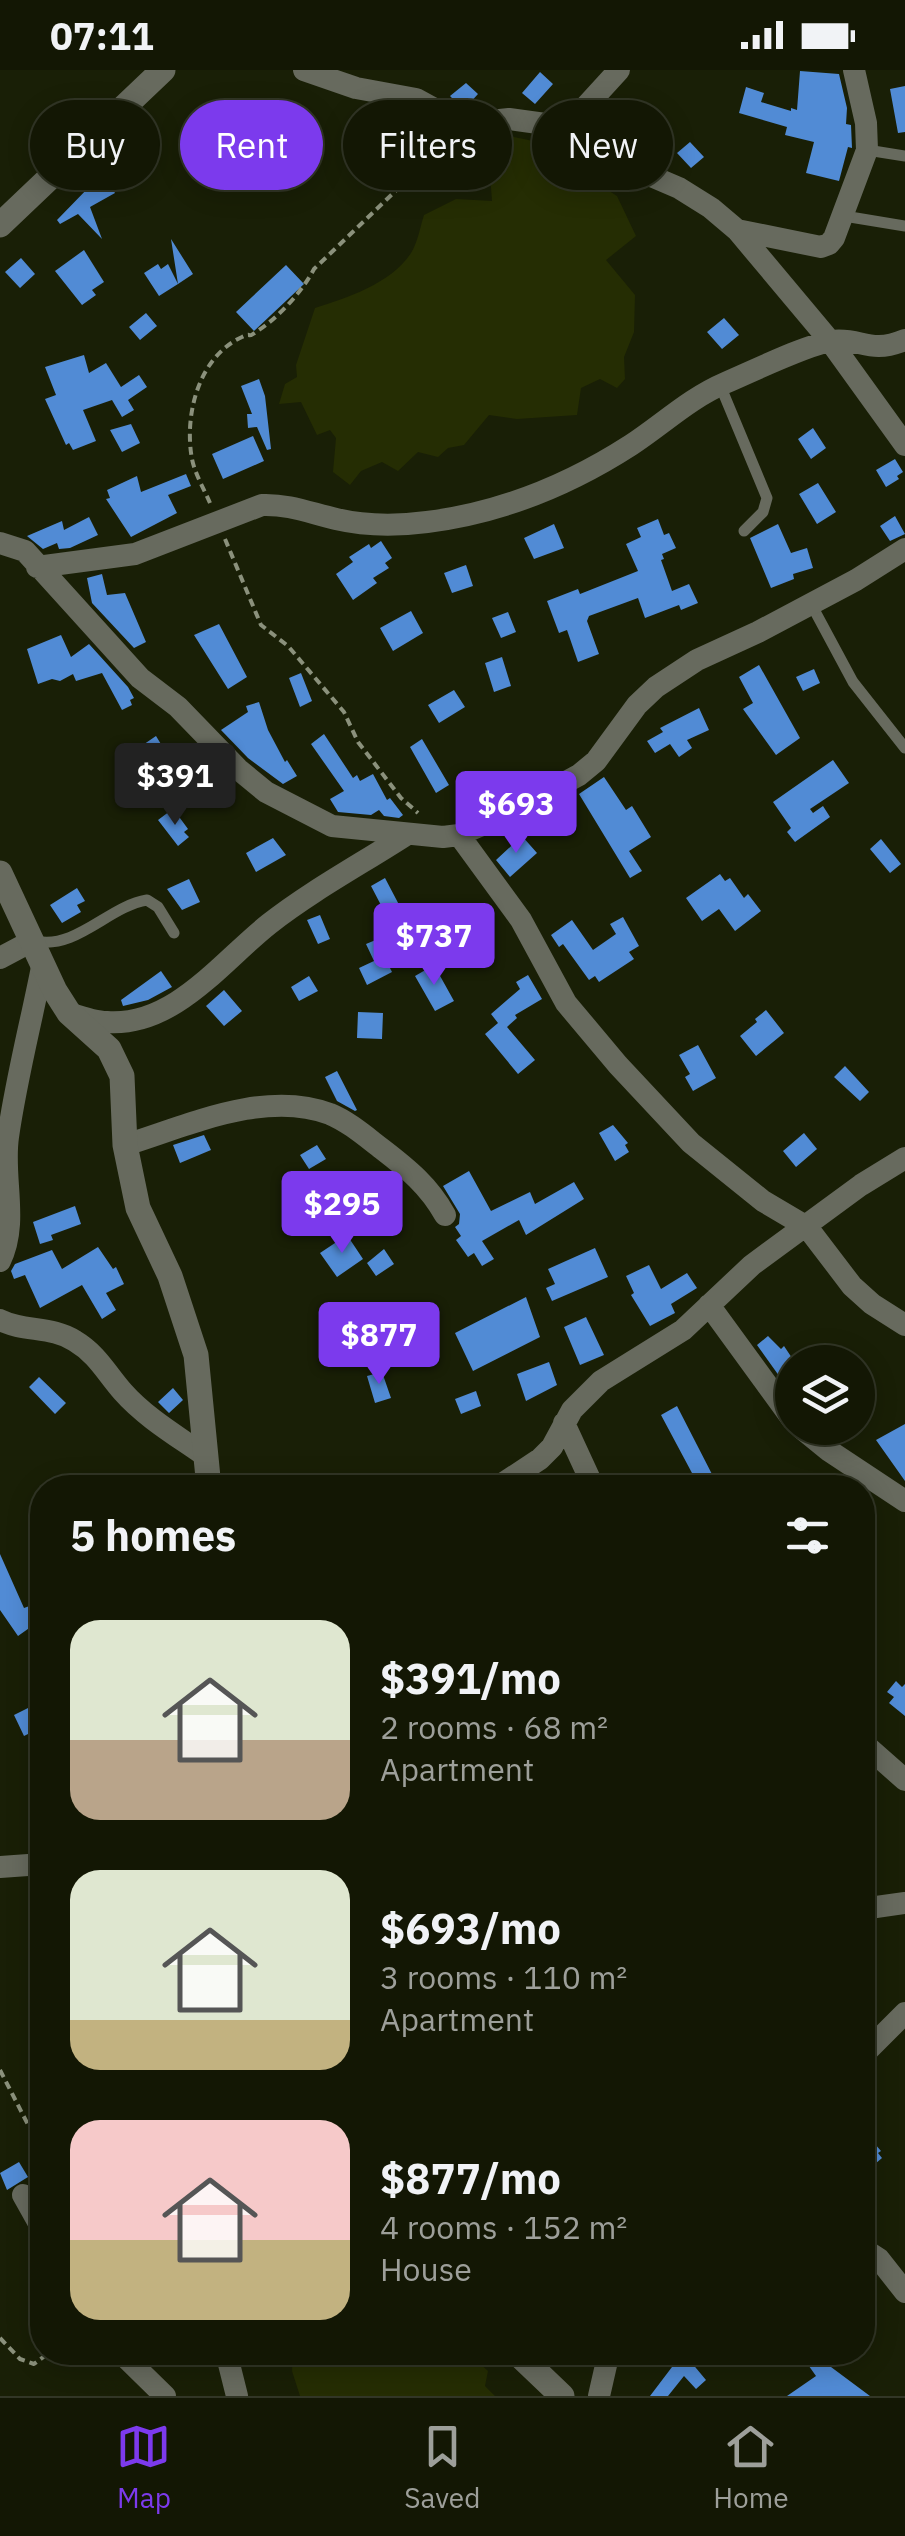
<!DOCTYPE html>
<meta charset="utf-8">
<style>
:root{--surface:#131704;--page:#1c200e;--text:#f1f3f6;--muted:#9d9f9a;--line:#323626;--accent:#7c3aed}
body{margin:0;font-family:"IBM Plex Sans",sans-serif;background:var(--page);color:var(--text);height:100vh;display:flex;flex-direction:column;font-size:38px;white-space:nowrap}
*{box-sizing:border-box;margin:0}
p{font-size:32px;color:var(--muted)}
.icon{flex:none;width:55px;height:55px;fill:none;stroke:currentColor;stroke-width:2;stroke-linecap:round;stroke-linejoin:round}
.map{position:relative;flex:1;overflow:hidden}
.side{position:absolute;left:30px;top:1405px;width:845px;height:890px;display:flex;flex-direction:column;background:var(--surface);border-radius:40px;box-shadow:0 5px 25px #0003,0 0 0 2px var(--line)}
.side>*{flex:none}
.hud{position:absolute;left:30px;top:30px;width:845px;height:90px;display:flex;gap:20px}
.controls{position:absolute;left:775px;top:1275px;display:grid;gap:20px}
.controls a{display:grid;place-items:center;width:100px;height:100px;border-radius:50%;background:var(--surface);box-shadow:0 5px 25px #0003,0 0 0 2px var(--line);font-size:50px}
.price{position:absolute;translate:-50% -85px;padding:0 22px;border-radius:10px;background:var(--accent);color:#fff;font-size:32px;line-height:65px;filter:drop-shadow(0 2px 5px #0008)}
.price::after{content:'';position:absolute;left:50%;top:60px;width:30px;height:22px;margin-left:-15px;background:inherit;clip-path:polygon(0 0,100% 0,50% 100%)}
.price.on{background:#222;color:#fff}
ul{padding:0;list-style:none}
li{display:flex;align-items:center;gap:30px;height:250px;padding:0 40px}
li span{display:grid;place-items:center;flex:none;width:280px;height:200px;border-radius:30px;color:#555}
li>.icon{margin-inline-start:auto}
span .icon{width:120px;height:120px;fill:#fffc;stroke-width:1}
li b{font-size:42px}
h2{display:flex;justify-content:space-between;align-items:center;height:120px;padding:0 40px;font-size:42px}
.tag{padding:0 35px;border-radius:45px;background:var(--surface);box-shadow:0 5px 25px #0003,0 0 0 2px var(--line);font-size:35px;line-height:90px}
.tag.on{background:var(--accent);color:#fff}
.status{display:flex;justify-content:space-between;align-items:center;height:70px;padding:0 50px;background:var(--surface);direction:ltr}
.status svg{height:28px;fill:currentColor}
.dock{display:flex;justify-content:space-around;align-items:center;height:140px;border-top:2px solid var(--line);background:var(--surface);font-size:28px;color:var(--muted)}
.dock a{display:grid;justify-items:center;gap:5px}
.dock .on{color:var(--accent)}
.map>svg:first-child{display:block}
.green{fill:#252d03}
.building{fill:#518bd5}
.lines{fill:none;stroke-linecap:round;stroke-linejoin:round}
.path{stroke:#8b917c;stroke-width:4;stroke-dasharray:8 5;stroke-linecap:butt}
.service{stroke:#676a5e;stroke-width:11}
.minor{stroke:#676a5e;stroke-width:22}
.tertiary{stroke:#676a5e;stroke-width:25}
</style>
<div class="status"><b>07:11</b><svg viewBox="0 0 49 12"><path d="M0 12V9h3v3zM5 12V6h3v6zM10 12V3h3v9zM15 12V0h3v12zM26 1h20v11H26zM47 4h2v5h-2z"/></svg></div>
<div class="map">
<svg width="905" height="2326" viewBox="0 0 905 2326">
<rect width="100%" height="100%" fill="#191f06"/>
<path class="green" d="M505 65 557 76 578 101 617 126 636 166 606 190 635 225 634 262 624 287 625 309 617 318 600 309 581 318 577 345 517 349 489 345 464 375 448 378 438 387 418 382 398 401 382 392 361 401 350 415 333 402 336 368 330 360 317 365 301 332 279 334 285 314 297 307 296 295 315 238C347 228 392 213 411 183 418 172 420 157 424 145L456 129 492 131 489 91Z
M293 2283H468L488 2301 485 2316 495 2326H300L292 2301Z"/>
<path class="building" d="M800 1 839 4 847 38 846 54 851 55 852 78 848 77 839 111 806 103 814 72 785 65 787 57 739 43 746 17 764 23 761 32 791 41V38L797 40Z
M540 2 553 14 535 34 522 23Z
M466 13 478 24 467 36 451 31 453 29 450 26Z
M905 16V62L898 63 890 19Z
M655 44 666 54 647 75 636 65Z
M690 72 704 87 691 98 677 83Z
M105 107 115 123 90 137 102 169 78 144 60 154 57 150 91 115Z
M171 169 193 204 178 214Z
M84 180 104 212 92 220 96 225 82 235 55 201Z
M21 188 35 204 20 218 5 202Z
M158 194 161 199 168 194 178 214 159 226 144 203Z
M286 195 304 214 254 261 236 242Z
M146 243 157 256 140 270 129 257Z
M724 248 739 265 722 279 707 262Z
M84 285 89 303 106 293 121 317 139 305 147 317 128 330 134 340 122 347 112 330 83 340 96 371 73 380 69 373 66 375 45 329 56 325 45 297Z
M259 309 265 326 271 379 267 380 257 357 248 358 247 344H252L241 316Z
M131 354 140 373 122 382 110 360Z
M813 358 826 378 811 389 798 369Z
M253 366 264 391 223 409 212 384Z
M895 389 903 402 897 406 899 409 886 417 876 400Z
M186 404 191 416 168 425 177 443 131 467 106 429 110 428 107 420 137 406 141 422Z
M818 413 836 442 817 454 799 424Z
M895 446 905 464 890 471 880 456Z
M89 447 98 465 70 478 59 479 57 473 43 479 27 466 62 451 64 460Z
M658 449 664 465 669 463 676 478 662 484 664 489 661 490 672 521 689 514 698 533 681 540 679 535 645 548 638 528 589 546 587 551 599 584 578 592 567 560 559 563 547 531 578 519 580 524 638 501 626 474 641 467 637 458Z
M554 454 564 478 534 489 524 468Z
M778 454 791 483 807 478 813 498 793 504 794 509 771 518 750 468Z
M381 471 392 488 385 493 389 498 373 508 377 513 353 530 336 504 353 492 349 487 369 474 371 478Z
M466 495 473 516 452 523 444 503Z
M102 504 107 525 125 523 146 572 134 578 92 533 87 508Z
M411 541 423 563 393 581 380 558Z
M508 542 516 562 501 568 492 548Z
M219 554 247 607 228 619 194 565Z
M61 565 71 587 89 574 128 617 134 628 130 630 132 635 122 640 102 603 76 611 73 604 60 611 52 609 38 614 27 579Z
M502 587 511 616 494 622 485 593Z
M759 595 800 668 776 685 743 639 753 633 739 607Z
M814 599 820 613 803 621 796 607Z
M301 603 312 631 300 637 289 608Z
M454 620 465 637 439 653 428 635Z
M259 632 268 660 285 692 287 690 297 706 283 714 248 688 221 660 248 642 246 636Z
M699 638 709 660 687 670 692 678 679 687 670 674 655 683 647 671 663 662 660 658Z
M324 664 353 708 357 705 360 711 373 704 387 730 390 728 403 745 399 748 384 746 379 740 371 745 338 742 330 729 344 721 311 674Z
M156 666 164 679 140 696 131 683Z
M422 669 449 715 436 723 410 677Z
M833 690 849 713 810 739 813 743 823 736 830 747 795 772 787 762 791 758 773 732Z
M604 707 626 740 632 736 651 767 629 781 642 801 630 808 579 724Z
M170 741 174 746 177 744 188 759 184 762 189 767 178 776 158 750Z
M522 766 537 783 510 807 496 790Z
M273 768 286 785 256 802 246 783Z
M881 769 901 794 890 803 870 779Z
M720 804 725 811 730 808 744 828 748 824 761 841 735 861 719 839 702 851 686 828Z
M385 808 417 869 384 886 392 902 367 915 359 898 374 891 366 874 395 862 371 816Z
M189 809 200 832 182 840 167 819Z
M77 818 85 831 77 835 81 842 62 853 50 835Z
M320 845 330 869 318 874 307 850Z
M623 847 639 876 629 882 634 889 599 912 595 906 589 910 563 874 559 877 551 865 572 850 593 880 616 864 610 854Z
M465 858 473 872 454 882 447 868Z
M434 895 454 931 435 941 415 906Z
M161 901 172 917 148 930 123 936 121 930Z
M528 905 542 929 515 945 517 948 507 957 535 990 518 1004 485 964 498 953 491 944 520 919 516 912Z
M309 906 318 921 299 931 291 917Z
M224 920 242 941 224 956 206 936Z
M766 940 784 963 756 986 740 966 757 952 755 949Z
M358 942 383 943 382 969 357 968Z
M698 975 716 1008 693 1021 685 1007 690 1004 679 985Z
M845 996 869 1022 860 1031 834 1007Z
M337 1001 357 1040 355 1041 337 1031 325 1007Z
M613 1055 628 1073 625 1075 629 1082 615 1091 599 1063Z
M804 1063 817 1079 796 1097 783 1081Z
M204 1065 211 1080 180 1093 173 1075Z
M317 1075 326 1089 309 1099 300 1085Z
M469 1101 491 1141 530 1122 535 1134 574 1112 584 1129 526 1165 519 1150 482 1171 494 1189 482 1196 474 1183 468 1187 456 1170 461 1166 455 1157 459 1154 460 1144 443 1116Z
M75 1136 81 1154 51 1165 53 1170 40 1174 33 1152Z
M347 1165 363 1189 337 1207 320 1183Z
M98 1177 113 1199 116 1197 124 1214 106 1223 116 1240 102 1249 82 1215 40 1238 25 1205 14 1209 11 1201 15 1194 52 1180 62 1199Z
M595 1178 608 1207 552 1231 546 1218 555 1214 548 1199Z
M384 1179 394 1194 376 1206 367 1193Z
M649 1195 661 1219 687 1203 697 1218 671 1234 675 1243 650 1256 631 1225 634 1223 626 1206Z
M526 1227 540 1267 473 1301 455 1263Z
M586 1247 604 1285 580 1295 564 1257Z
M768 1266 781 1279 784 1276 792 1288V1324L757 1275Z
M549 1292 557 1315 526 1331 517 1304Z
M382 1302 391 1328 375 1333 367 1306Z
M39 1307 66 1333 55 1344 29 1317Z
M173 1318 183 1330 169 1343 158 1332Z
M476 1321 481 1336 461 1344 455 1329Z
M677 1336 716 1412 706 1418H700L661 1345Z
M905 1354V1411L876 1370Z
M0 1484 24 1538 35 1534 42 1545V1549L18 1566 0 1540Z
M896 1611 902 1617 905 1614V1646L889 1633 894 1627 887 1622Z
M42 1631V1657L24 1666 14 1645Z
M862 2059 881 2081 878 2083 882 2088 862 2105Z
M19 2092 28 2107 7 2120 0 2103Z
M643 2282H693L691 2292 706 2310 696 2319 684 2306 668 2326H650L672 2297Z
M799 2282H848L831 2297 870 2326H787L816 2306Z"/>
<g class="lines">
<path class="path" d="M210 433C204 419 195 404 192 389 184 346 198 287 242 267 254 261 245 270 256 262 278 248 302 222 314 199L407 110 444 68
M225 469 261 555 288 576 344 642 358 672 401 728 418 743
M0 2000 42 2082
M0 2268 20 2289 34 2294 50 2282"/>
<path class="service" d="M867 80 905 86
M844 146 905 156
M720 315 767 428 763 442 744 461
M810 532 853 612 905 678
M36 871C76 880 109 836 147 830L158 837 174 863"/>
<path class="minor" d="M304 0 356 18 416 29 449 47 472 53 509 49 567 57 630 97 679 118 711 138 737 160 830 271 905 375
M567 57 619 0
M737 160 821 177 829 174 834 168 867 80 866 53 854 0
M0 473 25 481 140 608 178 637 238 699 266 722 332 756 443 767 459 765 503 746 579 705 596 691 637 635 656 617 697 590 758 562 856 510 905 479
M37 497 135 484 262 435C289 434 310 443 336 449 366 456 396 456 427 452 499 443 569 415 631 375 663 354 690 328 725 313 751 302 806 275 831 271 862 267 868 285 905 270
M459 765 521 850 566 933 618 995 691 1073 763 1131 807 1157 852 1216 872 1234 905 1255
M0 888 32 871
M69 943C81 947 95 952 107 952 174 957 222 891 269 854 311 821 361 794 406 765
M125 1075C187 1056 265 1019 330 1044 349 1052 365 1066 382 1079 408 1099 429 1116 445 1145
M0 1191C19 1152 2 1108 8 1067 16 1010 31 953 42 897
M709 1235 792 1349
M0 1250C24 1262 52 1256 75 1271 97 1284 107 1304 123 1322 145 1347 177 1366 204 1385
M564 1353 594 1418
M801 1358 828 1380 905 1431
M496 1418 540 1389 552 1377 572 1340 601 1311 683 1260 752 1195 861 1115 905 1088
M862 1672 905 1710
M0 1797 42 1794
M862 1839 905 1833
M862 1986 905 1943
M23 2125 42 2159
M862 2178 879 2189 905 2222
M120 2282 165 2326
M226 2282 237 2326
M599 2326 609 2282"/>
<path class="tertiary" d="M0 155 163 0
M0 803 55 921 69 943 109 979 122 1006 125 1075 138 1138 170 1206 196 1285 209 1418
M516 2282 562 2326"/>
</g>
</svg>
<div class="controls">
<a><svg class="icon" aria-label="layers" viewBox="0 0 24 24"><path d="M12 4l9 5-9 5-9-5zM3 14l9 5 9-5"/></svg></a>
</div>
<b class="price on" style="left:175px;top:758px">$391</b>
<b class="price" style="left:516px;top:786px">$693</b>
<b class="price" style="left:434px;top:918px">$737</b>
<b class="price" style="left:342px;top:1186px">$295</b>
<b class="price" style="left:379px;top:1317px">$877</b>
<div class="hud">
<a class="tag">Buy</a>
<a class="tag on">Rent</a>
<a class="tag">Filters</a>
<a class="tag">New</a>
</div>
<section class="side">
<h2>5 homes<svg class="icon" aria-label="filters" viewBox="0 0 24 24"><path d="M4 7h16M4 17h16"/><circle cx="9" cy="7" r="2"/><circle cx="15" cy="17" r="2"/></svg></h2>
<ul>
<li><span style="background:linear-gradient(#dfe7d0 60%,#b9a48a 0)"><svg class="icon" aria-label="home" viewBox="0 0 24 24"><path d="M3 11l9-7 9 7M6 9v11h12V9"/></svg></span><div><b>$391/mo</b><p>2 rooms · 68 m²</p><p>Apartment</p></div></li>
<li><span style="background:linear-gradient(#dfe7d0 75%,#c2b280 0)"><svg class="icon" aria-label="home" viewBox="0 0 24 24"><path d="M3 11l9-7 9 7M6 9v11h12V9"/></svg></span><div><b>$693/mo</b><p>3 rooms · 110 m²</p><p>Apartment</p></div></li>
<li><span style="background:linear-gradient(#f6c9c9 60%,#c2b280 0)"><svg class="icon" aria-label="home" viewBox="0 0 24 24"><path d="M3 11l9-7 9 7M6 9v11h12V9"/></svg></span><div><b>$877/mo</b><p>4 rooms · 152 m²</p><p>House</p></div></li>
</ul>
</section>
</div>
<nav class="dock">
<a class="on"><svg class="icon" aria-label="map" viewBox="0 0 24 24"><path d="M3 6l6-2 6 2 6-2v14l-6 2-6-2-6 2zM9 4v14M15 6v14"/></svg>Map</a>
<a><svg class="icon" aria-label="saved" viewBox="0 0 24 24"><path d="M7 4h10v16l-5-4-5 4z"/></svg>Saved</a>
<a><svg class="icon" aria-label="home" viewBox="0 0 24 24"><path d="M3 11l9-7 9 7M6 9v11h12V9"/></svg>Home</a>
</nav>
